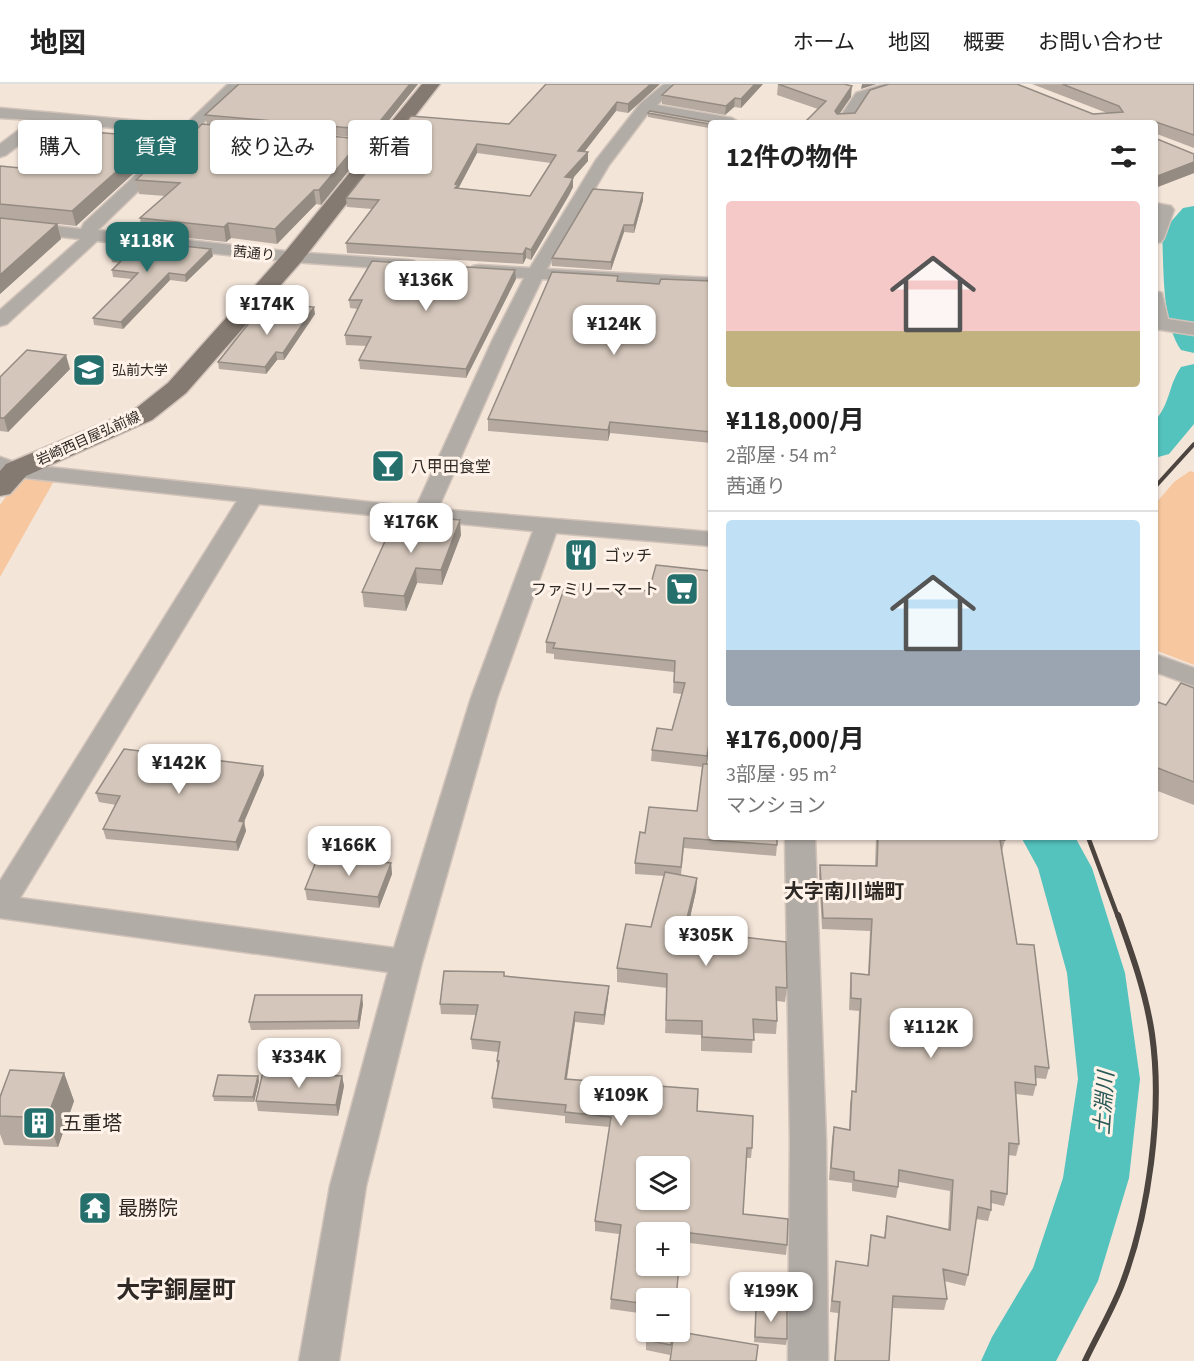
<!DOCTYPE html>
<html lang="ja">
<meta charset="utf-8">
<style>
:root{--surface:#fff;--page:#f6f6f6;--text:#222;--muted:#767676;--line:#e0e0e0;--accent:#256f6c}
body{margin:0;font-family:"Source Sans 3","Noto Sans JP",sans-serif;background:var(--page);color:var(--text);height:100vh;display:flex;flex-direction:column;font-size:22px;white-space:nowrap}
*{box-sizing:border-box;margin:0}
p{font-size:20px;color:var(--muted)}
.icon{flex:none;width:33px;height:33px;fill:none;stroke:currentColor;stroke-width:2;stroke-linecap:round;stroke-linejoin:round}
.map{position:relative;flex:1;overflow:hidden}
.side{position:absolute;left:708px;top:36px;width:450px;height:720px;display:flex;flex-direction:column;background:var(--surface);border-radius:6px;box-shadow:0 2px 4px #0004}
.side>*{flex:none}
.guide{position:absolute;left:18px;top:36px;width:570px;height:54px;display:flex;gap:12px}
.tools{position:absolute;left:636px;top:1072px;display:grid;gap:12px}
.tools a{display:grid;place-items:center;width:54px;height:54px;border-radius:6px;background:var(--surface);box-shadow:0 2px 4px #0004;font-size:30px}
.price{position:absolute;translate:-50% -51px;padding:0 14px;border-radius:12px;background:#fff;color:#222;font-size:20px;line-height:39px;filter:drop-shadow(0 2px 3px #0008)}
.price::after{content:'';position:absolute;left:50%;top:36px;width:18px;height:14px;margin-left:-9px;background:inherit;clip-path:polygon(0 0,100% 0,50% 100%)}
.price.on{background:var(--accent);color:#fff}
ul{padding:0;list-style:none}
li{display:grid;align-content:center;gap:12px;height:318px;padding:0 18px}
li+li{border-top:2px solid var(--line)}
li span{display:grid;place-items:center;height:186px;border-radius:6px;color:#555}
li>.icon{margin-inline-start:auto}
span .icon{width:108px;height:108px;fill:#fffc;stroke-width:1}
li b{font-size:26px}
h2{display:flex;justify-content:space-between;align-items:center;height:72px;padding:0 18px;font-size:26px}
.pill{padding:0 21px;border-radius:6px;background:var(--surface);box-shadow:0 2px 4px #0004;font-size:21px;line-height:54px}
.pill.on{background:var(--accent);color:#fff}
header{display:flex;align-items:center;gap:36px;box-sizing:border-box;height:84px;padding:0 30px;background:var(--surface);border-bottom:2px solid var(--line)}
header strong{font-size:28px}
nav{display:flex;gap:33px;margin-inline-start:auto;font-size:21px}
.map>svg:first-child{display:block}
.green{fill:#f7c8a0}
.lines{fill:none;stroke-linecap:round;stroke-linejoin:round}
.river{fill:#54c2bd;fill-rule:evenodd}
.minor-casing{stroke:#d1c3b9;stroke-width:3}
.major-casing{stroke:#d1c3b9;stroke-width:3}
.minor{fill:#b2aca7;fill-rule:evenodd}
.major{fill:#857a71;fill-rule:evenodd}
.rail-far2{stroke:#4c443f;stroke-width:4}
.rail-far1{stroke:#4c443f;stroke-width:4.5}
.rail{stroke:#4c443f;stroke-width:6}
.wall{fill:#b6aaa0;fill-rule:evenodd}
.shaded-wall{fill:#948b82}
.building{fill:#d4c6ba;stroke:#948b82;stroke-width:1.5;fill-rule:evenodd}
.labels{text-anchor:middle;stroke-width:6;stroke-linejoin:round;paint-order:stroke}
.far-street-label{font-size:14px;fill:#2f2925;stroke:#fff3e9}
.far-poi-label{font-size:14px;fill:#2f2925;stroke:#fff3e9;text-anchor:start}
.poi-label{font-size:16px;fill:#2f2925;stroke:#fff3e9;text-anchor:start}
.quarter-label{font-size:20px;font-weight:bold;fill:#2f2925;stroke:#fff3e9}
.near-poi-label{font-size:20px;fill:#2f2925;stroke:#fff3e9;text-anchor:start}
.near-water-label{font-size:21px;font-style:italic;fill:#295957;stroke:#fff3e9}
.near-quarter-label{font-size:24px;font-weight:bold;fill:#2f2925;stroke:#fff3e9}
</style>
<header>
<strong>地図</strong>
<nav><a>ホーム</a><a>地図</a><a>概要</a><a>お問い合わせ</a></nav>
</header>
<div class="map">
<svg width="1194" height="1277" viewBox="0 0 1194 1277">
<rect width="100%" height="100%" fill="#f4e5d9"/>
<path class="green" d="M1190 387 1194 388V581L1155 566V420L1174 398Z
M22 395 54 397 0 493V421L9 408Z"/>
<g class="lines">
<path class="river" d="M1194 122V269L1181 266C1161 237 1164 182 1162 148L1183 124Z
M1194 280V340L1169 370 1155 374V337C1171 318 1168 302 1181 283Z
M1021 753H1075L1092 784 1125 889 1140 995 1129 1094 1098 1197 1056 1277H981L992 1253 1033 1184 1063 1094 1078 995 1067 889 1038 784Z"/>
<defs>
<path id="minor" d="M228 0H243L200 42 239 47 241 50 239 53 196 51 98 146 293 168 408 176 414 177 417 181 414 185 408 186 293 178 97 157 7 240 0 242V226L80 155 0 146V136L81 145 84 139 180 50 49 38 6 71 0 73V60L32 36 0 34V24L185 41Z
M664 0H680L657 21 732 34 740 39 711 40 649 28 609 81 547 185 711 194V206L542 195 512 257 438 425 711 448V462L556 449 497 614 422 878 366 1102 339 1277H299L330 1102 388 888 0 834V797L237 417 16 393 0 388V373L20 380 416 423 492 257 524 194 479 191 473 190 470 186 473 182 479 181 530 184 596 76 640 20ZM259 420 533 447 471 614 394 864 20 814Z
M884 0 903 1 901 4 867 15 852 39H836L856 9Z
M325 53 381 58 389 63 381 68 319 61 317 58 319 55Z
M1155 119 1171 122 1174 126 1164 154 1161 158 1155 159Z
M1155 207 1162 209 1168 235 1194 239V251L1155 245Z
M1155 570 1194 584V602L1155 588Z
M785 753H815L826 1057 828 1277H788L790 1057Z"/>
<path id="major" d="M422 0H440L301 178 186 309 152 336 26 392 10 410 0 412V387L6 380 134 326 168 299 285 168Z"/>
</defs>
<use href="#minor" class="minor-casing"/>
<use href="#major" class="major-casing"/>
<use href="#minor" class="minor"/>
<use href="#major" class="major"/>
<path class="rail-far2" d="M1155 403 1194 360"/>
<path class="rail-far1" d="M1088 753 1118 833"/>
<path class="rail" d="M1085 1277C1097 1252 1111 1228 1121 1203 1149 1131 1163 1027 1152 950 1146 909 1132 870 1118 831"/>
</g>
<path class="wall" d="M418 0 374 55 207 40 205 31Z
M546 0H660L628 29 616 27 584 68H588V77L573 94V103L569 111 531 176 526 174 523 180 347 169 346 159 372 125 347 123 346 114 509 40ZM477 69 551 79 530 112 458 105Z
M763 0 741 24 734 23 725 31 662 20V11Z
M778 0 851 13 839 30 855 29 1093 30 1107 29 1032 0H1194V64L1157 50V55L1194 89 1155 104V39H804L818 25 777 11Z
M648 29 711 38V42L709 44 648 33Z
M362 55 363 69 321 121 316 120 277 160 231 154 226 158 142 149 140 134 165 112 139 110 136 96 186 56Z
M158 67 76 142 58 140 61 155 0 210V82L31 85Z
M643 116 634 149 624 148 611 186 552 182V174Z
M110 171 213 172 186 198 170 196 123 245 94 241 93 234 132 195 113 193 112 186 119 179 112 178Z
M618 192V197L659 200 711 197V359L610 349 608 357 488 347V335Z
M516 195 466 294 360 285 359 276 367 262 346 261 345 251 358 225 350 224 349 216Z
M315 230 284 276H277L266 290 219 285 218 278 258 237Z
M70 285 8 348 0 347V293Z
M461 451 442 501 417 499 406 527 364 523 362 508Z
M711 487V655L707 680 777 761 776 772 684 764 681 791 697 794 696 807 687 847 787 904 785 918 777 917V937L776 950 753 949 752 969 701 967V951L665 949 667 904 617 898V884L651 843 664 792 635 790V779L645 749 697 727 702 683 651 677 652 666 672 646 682 610 673 609 674 588 554 575V570L546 569V558L649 507Z
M1194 604V721L1155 706V617L1166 621Z
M263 682 264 691 244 738 246 747 238 767 106 755 103 745 116 721 99 718 96 709Z
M876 753H1004L1005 756 1002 767 1017 860 1049 984 1046 995 1036 994V1001L1033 1012 1016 1010 1019 1060 1016 1072 1008 1071 1007 1110 1004 1122 991 1119V1126L988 1137 976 1135 968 1191 965 1202 944 1197 947 1215 944 1226 892 1224 889 1277H834L838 1229 830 1228 834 1188 836 1177 867 1182 871 1151 884 1154 887 1132 948 1146 950 1107 899 1098 896 1114 852 1107V1099L829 1096 832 1055 834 1043 849 1046 850 1019 852 1007 855 1008 859 927 849 926 850 900 851 889 868 890 870 847 822 845 819 792 820 781 875 782Z
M391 779 392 790 379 824 307 816 305 805Z
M504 888 505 892 609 902 608 913 604 941 575 938 567 995 697 1027 752 1064 751 1074H747L743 1130 787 1161 786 1171 682 1158 646 1215V1230L610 1225 611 1215 619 1150 595 1147V1137L610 1043 565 1039V1032L493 1024 492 1014 497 987V977L498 968 472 965 471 955 476 931 441 930 440 920Z
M363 920 359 945 251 946 249 938Z
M64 989 74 1017 58 1063 4 1061 0 1050V1013Z
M258 992 259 997 254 1018 214 1017 213 1012Z
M342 992 344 1002 338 1032 258 1027 256 1017Z
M756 1222 787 1255 786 1261 754 1258Z
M673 1248 670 1271 646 1266V1256Z"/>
<path class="shaded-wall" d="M410 0H418L374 55 373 46Z
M651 0H660L628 29V20Z
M755 0H763L741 24V15Z
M862 0H877L861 5Z
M852 2 851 13 834 38 835 27Z
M735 14 734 23 725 31 726 22Z
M617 18 616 27 578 76V67Z
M155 53 158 67 76 142 72 127Z
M362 55 363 69 321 121 319 106Z
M477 60V69L458 105V110L455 100Z
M588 68V77L573 94V103L569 111 531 176V166L565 93Z
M1194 78V89L1155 104V93Z
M314 106 316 120 277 160 275 145Z
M643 109V116L634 149V141Z
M228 139 231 154 226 158 224 143Z
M57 140 61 155 0 210V191Z
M624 141V148L611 186V178Z
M526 164V174L523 180V170Z
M211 165 213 172 186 198 185 191Z
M515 186 516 195 466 294V285Z
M169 189 170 196 123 245 121 238Z
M314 223 315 230 284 276 283 269Z
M276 268 277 276 266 290 265 283Z
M66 271 70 285 8 348 4 334Z
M610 338V349L608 357V346Z
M460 436 461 451 442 501 441 486Z
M416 484 417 499 406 527 404 512Z
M711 648V655L706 684 707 672Z
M263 682 264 691 244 738 246 747 238 767 236 758 239 737Z
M391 779 392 790 379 824 378 813Z
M697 794 696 807 684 860V846Z
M609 902 608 913 604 941V931Z
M362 911 363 920 359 945 358 937Z
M575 928V938L565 1005V995Z
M64 989 74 1017 58 1063 47 1034Z
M258 992 259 997 254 1018 253 1013Z
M342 992 344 1002 338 1032 336 1021Z"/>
<path class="building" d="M239 0H410L373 46 205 31Z
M546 0H651L628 20 617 18 578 67 588 68 565 93 573 94 569 102 531 166 526 164 523 170 346 159 379 116 346 114 411 32 509 40ZM477 60 556 71 530 112 455 104 458 101 455 100Z
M674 0H755L741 15 735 14 726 22 662 11Z
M778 0H844L852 2 835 27 837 30 855 29 870 6 889 0H1017L1093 30 1123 28 1119 22 1062 0H1194V51L1156 38 1157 55 1194 70V78L1155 93V39H1016L1017 38 1013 39H804L826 17Z
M650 27 711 38 709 40 648 29Z
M202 40 362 55 319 106H314L275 145 228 139 224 143 140 134 180 99 136 96 178 56H186Z
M92 48 155 53 72 127 0 120V82L31 85 70 53 84 54Z
M593 105 643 109 634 141H624L611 178 552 174Z
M0 134 57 140 0 191Z
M127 156 211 165 185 191 169 189 121 238 93 234 138 189 112 186 125 173 110 171Z
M372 177 515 186 466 285 359 276 371 253 345 251 362 216H349Z
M552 188 618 192 617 197 659 200 661 195 711 197V348L610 338 608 346 488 335Z
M273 219 314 223 283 269 276 268 265 283 218 278 249 239 252 236 258 237Z
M27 266 66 271 4 334H0V293Z
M417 432 460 436 441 486 416 484 404 512 362 508 391 444 412 445Z
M656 481 711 487V648L707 672 652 666 657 644 672 646 685 599 674 598 675 577 553 564 555 559 546 558 566 499 649 507Z
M1181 599 1194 604V698L1155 683V617L1166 621Z
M124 665 263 682 239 737 244 738 236 758 103 745 120 712 96 709Z
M703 680H711V753H777V761L684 754 681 783 635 779 640 748 645 749 649 723 697 727Z
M878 753H1004L1005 756H1000L1017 860 1034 861 1049 984 1035 982 1036 1001 1015 998 1019 1060 1009 1059 1007 1110 991 1107V1126L978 1123 968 1191 943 1185 947 1215 893 1212 889 1277H835L840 1218 832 1217 836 1177 868 1182 871 1151 885 1154 887 1132 950 1146 953 1096 899 1086 898 1103 854 1096V1088L831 1084 834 1043 850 1046 852 1007 856 1008 861 915 851 914V889L869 891 872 835 823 834 820 781 877 782Z
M342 774 391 779 378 813 305 805 317 775 341 778Z
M665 788 697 794 684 846 786 858 787 904 776 903 777 937 753 935 754 956 702 953V937L666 936 667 890 617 884 626 840 651 843Z
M444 887 504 888V892L609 902 604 931 575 928 565 995 698 1005 697 1027 753 1032 752 1064H747L743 1130 788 1135 787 1161 683 1148 680 1178V1149H646V1182H679L676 1215H646V1220L611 1215 621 1141 595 1137 611 1033 565 1028 566 1021 492 1014 499 977H497L500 958 471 955 478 921 440 920ZM646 1083H680V1116H646Z
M255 911H362L358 937 249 938Z
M10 986 64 989 47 1034 0 1032V1013Z
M263 988 342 992 336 1021 256 1017Z
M218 991 258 992 253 1013 213 1012Z
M756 1222 787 1224V1255L755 1253Z
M648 1248H672L671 1261 646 1256Z
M674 1248H680L758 1261 756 1277H670Z"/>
<defs>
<symbol id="university-square" viewBox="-11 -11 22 22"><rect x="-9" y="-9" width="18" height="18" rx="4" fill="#256f6c" stroke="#fff3e9"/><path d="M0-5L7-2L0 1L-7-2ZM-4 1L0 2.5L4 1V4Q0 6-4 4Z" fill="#fff"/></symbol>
<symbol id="bar-square" viewBox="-11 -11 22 22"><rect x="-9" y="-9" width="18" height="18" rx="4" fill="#256f6c" stroke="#fff3e9"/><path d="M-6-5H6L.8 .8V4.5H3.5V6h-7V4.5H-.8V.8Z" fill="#fff"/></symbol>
<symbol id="restaurant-square" viewBox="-11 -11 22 22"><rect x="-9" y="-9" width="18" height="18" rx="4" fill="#256f6c" stroke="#fff3e9"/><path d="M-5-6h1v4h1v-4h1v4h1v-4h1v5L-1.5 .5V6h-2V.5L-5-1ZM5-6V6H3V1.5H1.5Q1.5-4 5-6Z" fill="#fff"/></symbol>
<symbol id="supermarket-square" viewBox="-11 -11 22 22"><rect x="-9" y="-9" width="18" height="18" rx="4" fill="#256f6c" stroke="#fff3e9"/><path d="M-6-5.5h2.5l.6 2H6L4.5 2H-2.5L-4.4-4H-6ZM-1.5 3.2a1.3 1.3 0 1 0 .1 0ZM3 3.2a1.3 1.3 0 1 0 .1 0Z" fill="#fff"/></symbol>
<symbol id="building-square" viewBox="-11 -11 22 22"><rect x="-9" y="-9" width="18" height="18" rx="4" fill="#256f6c" stroke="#fff3e9"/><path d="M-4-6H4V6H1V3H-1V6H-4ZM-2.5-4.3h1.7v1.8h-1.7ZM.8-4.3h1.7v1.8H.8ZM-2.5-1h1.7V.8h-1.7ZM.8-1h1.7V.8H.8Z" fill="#fff"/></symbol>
<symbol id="temple-square" viewBox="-11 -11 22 22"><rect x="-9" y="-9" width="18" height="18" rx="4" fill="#256f6c" stroke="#fff3e9"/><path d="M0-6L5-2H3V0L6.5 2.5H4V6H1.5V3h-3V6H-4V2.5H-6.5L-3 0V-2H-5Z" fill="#fff"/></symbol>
</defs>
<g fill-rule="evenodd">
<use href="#university-square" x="70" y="267" width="38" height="38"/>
<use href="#bar-square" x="369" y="363" width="38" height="38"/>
<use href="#restaurant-square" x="562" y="452" width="38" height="38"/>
<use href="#supermarket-square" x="663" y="486" width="38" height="38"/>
<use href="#building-square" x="20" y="1020" width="38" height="38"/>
<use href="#temple-square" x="76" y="1105" width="38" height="38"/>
</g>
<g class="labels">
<g class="far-street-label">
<text transform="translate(254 169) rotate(6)" y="5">茜通り</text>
<text transform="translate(88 354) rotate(-24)" y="5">岩崎西目屋弘前線</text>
</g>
<g class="far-poi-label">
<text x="112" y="291">弘前大学</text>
</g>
<g class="poi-label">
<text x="411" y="388">八甲田食堂</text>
<text x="604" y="477">ゴッチ</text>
<text x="659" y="511" text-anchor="end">ファミリーマート</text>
</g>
<g class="quarter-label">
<text x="844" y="814">大字南川端町</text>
</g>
<g class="near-poi-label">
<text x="62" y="1046">五重塔</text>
<text x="118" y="1131">最勝院</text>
</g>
<g class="near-water-label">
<text transform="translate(1104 1019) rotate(-86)" y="7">土淵川</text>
</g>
<g class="near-quarter-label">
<text x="176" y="1214">大字銅屋町</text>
</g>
</g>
</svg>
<div class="tools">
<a><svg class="icon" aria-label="layers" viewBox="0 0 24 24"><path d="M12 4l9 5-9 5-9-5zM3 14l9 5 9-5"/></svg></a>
<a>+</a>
<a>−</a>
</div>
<b class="price on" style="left:147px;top:189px">¥118K</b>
<b class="price" style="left:426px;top:228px">¥136K</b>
<b class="price" style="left:267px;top:252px">¥174K</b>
<b class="price" style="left:614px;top:272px">¥124K</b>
<b class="price" style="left:411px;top:470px">¥176K</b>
<b class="price" style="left:179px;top:711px">¥142K</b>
<b class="price" style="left:349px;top:793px">¥166K</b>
<b class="price" style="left:706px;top:883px">¥305K</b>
<b class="price" style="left:931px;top:975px">¥112K</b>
<b class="price" style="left:299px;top:1005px">¥334K</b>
<b class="price" style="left:621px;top:1043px">¥109K</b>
<b class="price" style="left:771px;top:1239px">¥199K</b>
<div class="guide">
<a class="pill">購入</a>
<a class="pill on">賃貸</a>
<a class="pill">絞り込み</a>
<a class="pill">新着</a>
</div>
<section class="side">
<h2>12件の物件<svg class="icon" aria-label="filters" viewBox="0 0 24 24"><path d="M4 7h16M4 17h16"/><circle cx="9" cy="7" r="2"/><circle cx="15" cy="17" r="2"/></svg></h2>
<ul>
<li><span style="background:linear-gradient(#f6c9c9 70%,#c2b280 0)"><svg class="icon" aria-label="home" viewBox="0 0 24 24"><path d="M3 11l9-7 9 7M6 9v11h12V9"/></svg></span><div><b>¥118,000/月</b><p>2部屋 · 54 m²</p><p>茜通り</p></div></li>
<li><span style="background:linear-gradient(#bfe0f5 70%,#9aa5b1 0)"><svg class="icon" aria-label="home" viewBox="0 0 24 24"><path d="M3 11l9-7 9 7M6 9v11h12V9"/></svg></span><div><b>¥176,000/月</b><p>3部屋 · 95 m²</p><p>マンション</p></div></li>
</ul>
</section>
</div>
